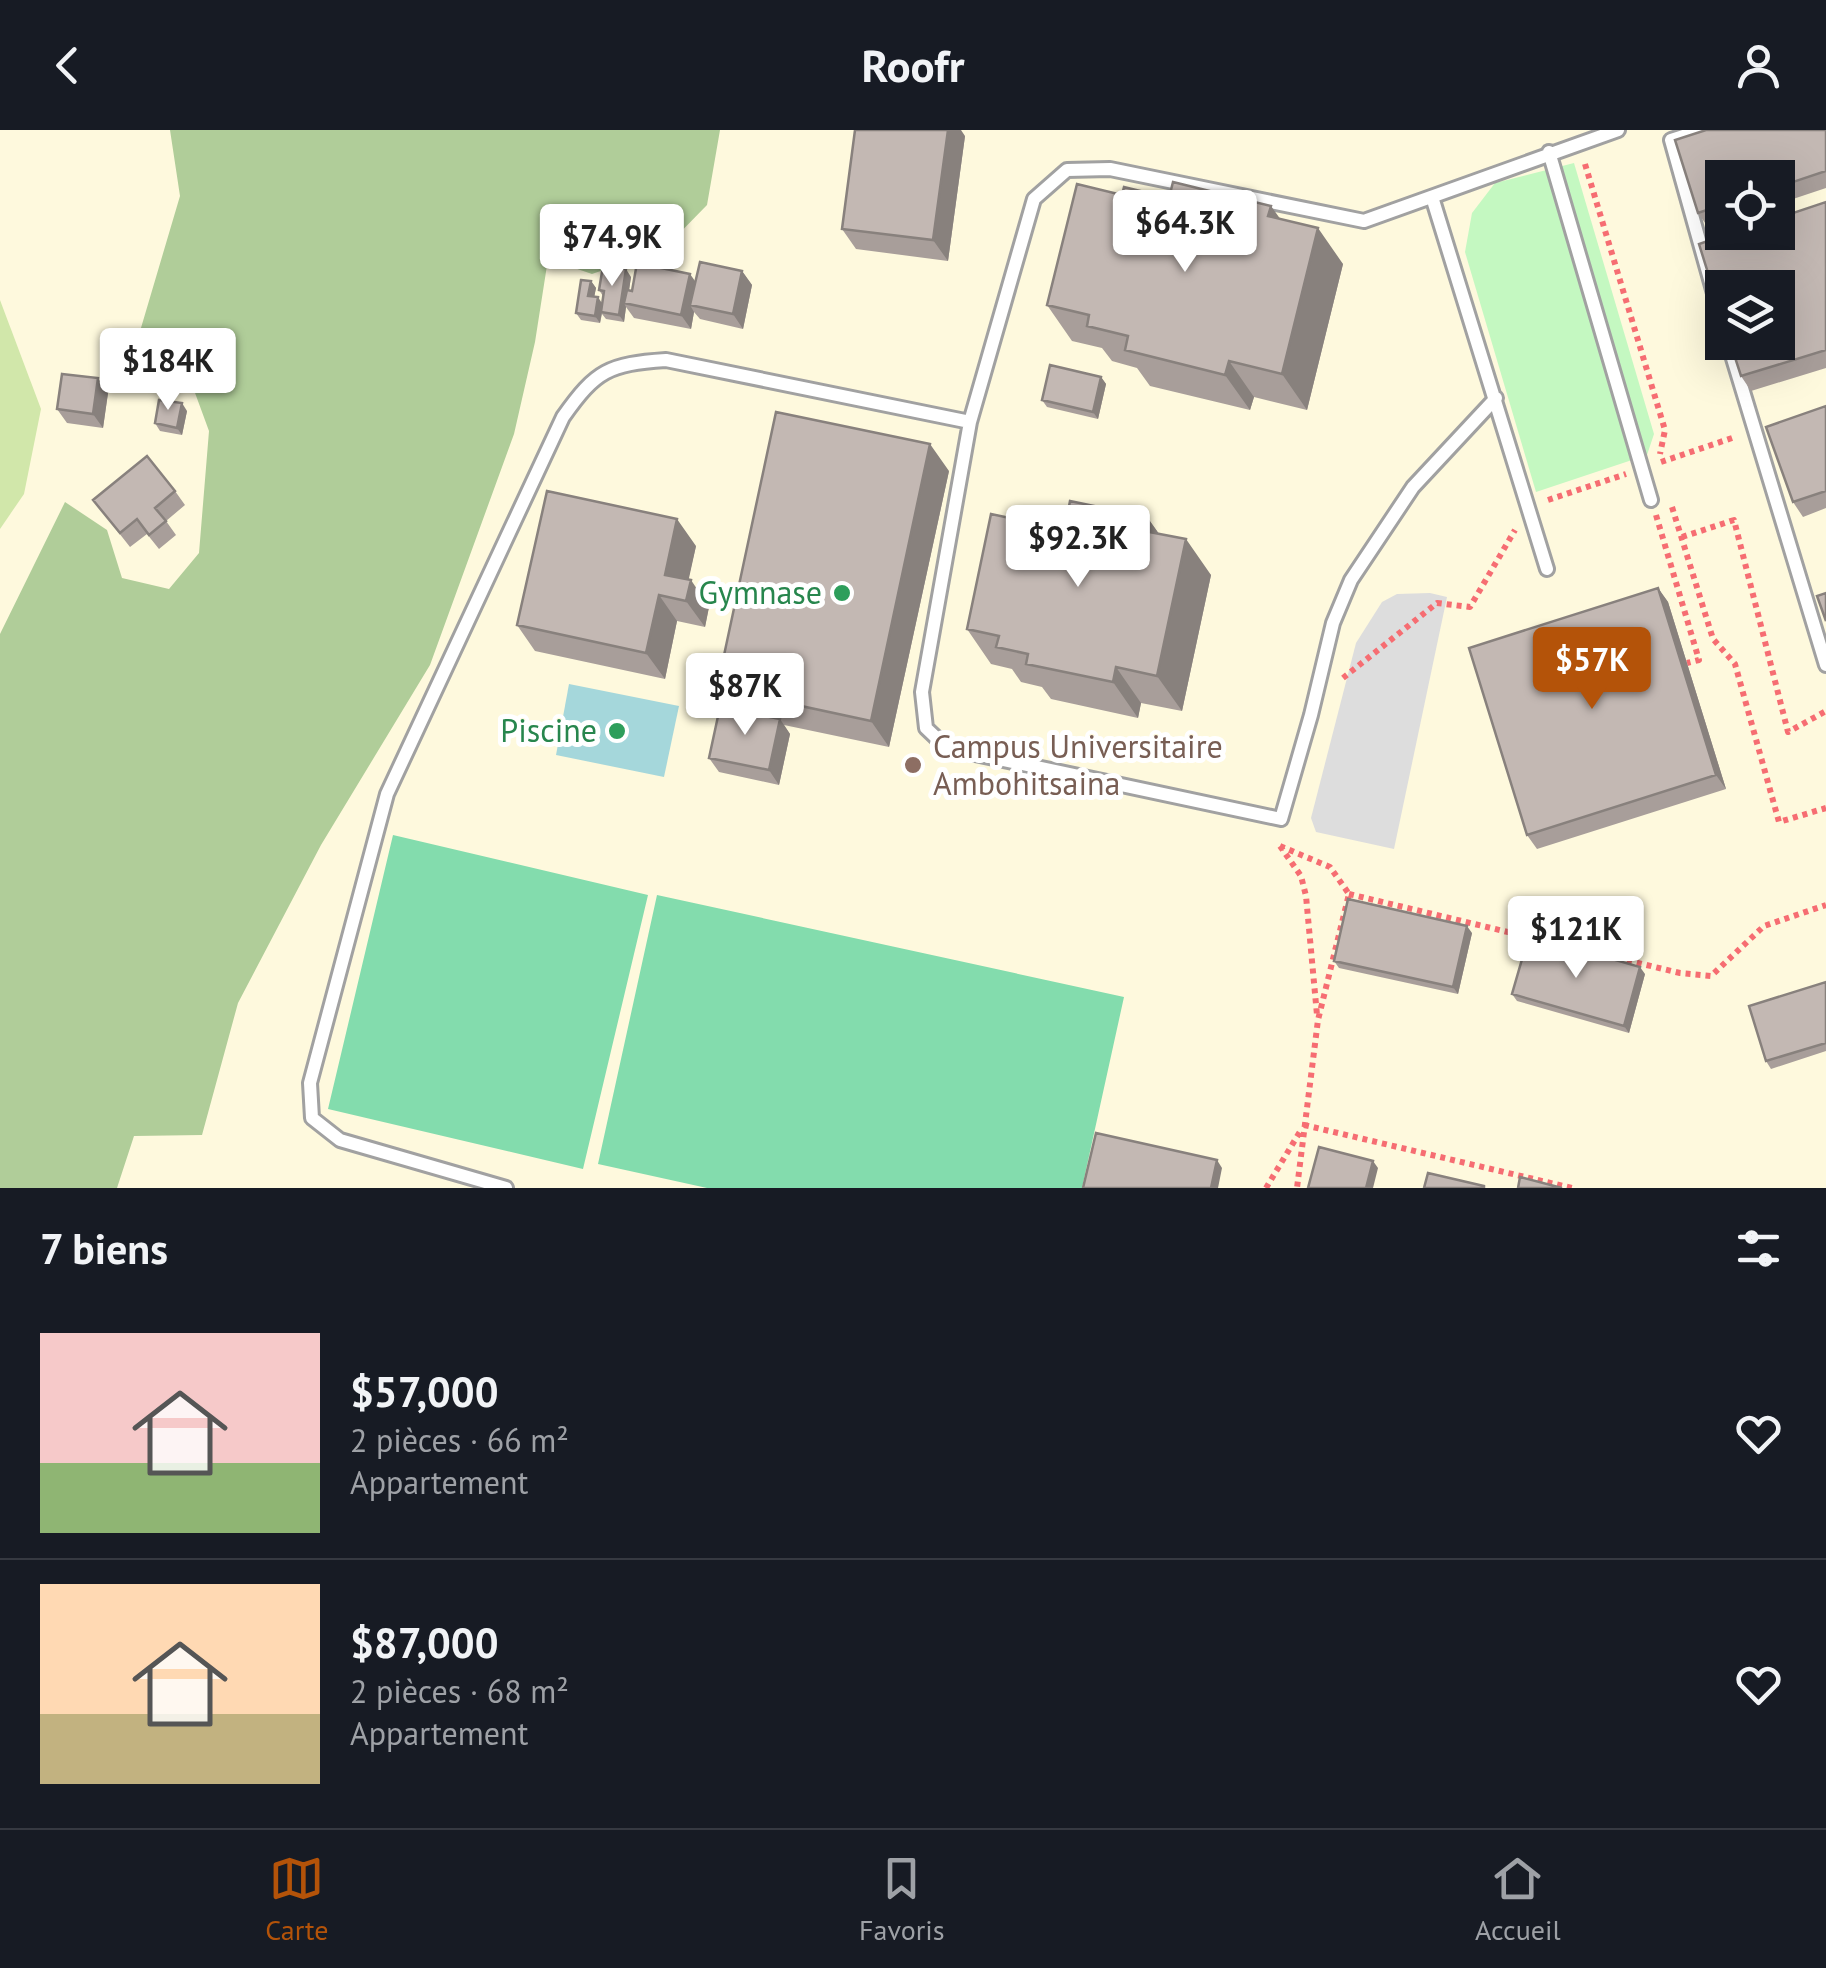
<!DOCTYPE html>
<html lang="fr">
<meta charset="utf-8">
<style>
:root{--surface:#171b24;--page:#242831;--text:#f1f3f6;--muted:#9ea1a6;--line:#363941;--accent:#b45309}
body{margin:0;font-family:"PT Sans",sans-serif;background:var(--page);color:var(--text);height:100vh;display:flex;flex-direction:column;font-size:38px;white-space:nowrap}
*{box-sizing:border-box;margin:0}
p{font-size:32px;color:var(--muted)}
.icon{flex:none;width:55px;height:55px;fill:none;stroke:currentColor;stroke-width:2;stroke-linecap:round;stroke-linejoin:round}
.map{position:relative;height:1058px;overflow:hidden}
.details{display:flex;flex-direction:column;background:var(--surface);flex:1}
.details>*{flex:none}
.fabs{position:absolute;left:1705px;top:30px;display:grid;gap:20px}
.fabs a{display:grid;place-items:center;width:90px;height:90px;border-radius:0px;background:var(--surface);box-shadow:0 10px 40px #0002;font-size:50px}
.price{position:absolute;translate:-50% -85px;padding:0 22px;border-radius:10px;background:#fff;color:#222;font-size:32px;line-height:65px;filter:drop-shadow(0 2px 5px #0008)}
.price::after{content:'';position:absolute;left:50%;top:60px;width:30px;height:22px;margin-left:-15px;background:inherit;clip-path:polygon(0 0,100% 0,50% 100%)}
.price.active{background:var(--accent);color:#fff}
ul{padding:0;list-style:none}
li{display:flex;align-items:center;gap:30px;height:250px;padding:0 40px}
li+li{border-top:2px solid var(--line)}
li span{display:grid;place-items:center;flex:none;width:280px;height:200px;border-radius:0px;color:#555}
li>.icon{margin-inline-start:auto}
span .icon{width:120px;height:120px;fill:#fffc;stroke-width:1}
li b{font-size:42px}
h2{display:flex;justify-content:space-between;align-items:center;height:120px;padding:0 40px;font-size:42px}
header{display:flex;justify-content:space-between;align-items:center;height:130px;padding:0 40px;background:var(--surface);font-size:45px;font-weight:600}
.dock{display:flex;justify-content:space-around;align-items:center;height:140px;border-top:2px solid var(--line);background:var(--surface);font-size:28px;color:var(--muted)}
.dock a{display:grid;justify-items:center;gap:5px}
.dock .active{color:var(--accent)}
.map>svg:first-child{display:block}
.education{fill:#fef9dd;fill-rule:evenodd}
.grass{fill:#d1e7aa}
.forest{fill:#b0cd99}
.park{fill:#c4f8c1}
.pitch{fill:#83dcad}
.parking{fill:#ddd}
.water{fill:#a5d7db}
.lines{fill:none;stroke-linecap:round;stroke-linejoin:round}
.service-casing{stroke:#a1a1a1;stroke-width:18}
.path{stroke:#f66d72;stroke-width:6;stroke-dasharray:5 5;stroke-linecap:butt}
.service{stroke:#fff;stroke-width:12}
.wall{fill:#a89e9a}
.shaded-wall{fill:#88817d}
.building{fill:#c3b8b3;stroke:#88817d;stroke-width:2.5}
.leisure-dot{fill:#2e9e5b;stroke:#fff;stroke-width:4}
.education-dot{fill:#8d6e63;stroke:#fff;stroke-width:4}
.labels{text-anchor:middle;stroke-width:10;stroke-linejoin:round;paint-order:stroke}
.leisure-label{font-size:32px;fill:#27864d;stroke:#fff;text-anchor:end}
.education-label{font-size:32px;fill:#785e54;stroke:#fff;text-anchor:start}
</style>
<header><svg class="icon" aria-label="back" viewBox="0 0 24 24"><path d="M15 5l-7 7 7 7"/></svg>Roofr<svg class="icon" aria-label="person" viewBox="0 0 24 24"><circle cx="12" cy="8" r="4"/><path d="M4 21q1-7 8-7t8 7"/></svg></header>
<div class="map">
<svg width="1826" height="1058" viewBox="0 0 1826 1058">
<rect width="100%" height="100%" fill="#eee9e3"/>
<path class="education" d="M0 0H1826V1058H0ZM1722 48H1778V102H1722ZM1722 158H1778V212H1722Z"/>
<path class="grass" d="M0 170 41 279 24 364 0 399Z"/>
<path class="forest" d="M170 0H720L707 75 664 119 592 144 548 129 535 212 514 304 430 535 321 715 238 873 202 1005 134 1006 117 1058H0V504L65 372 107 400 122 448 169 459 199 423 209 301 191 252 138 208 180 66Z"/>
<path class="park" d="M1574 33 1654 304 1647 325 1536 362 1465 122 1472 83 1495 53Z"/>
<path class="pitch" d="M393 705 648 765 583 1039 328 979Z
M657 765 1124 867 1082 1058H707L598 1034Z"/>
<path class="parking" d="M1430 463 1447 467 1394 719 1316 702 1311 688 1356 513 1382 472 1397 464Z"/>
<path class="water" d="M569 554 679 576 664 647 556 625Z"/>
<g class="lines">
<defs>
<path id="service" d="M1702 0 1671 10 1722 192
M1549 22 1651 370
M1432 67 1547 439
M1728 212 1826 535
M1496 268 1413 357 1351 450 1333 493 1311 585 1281 689 947 618 926 598 922 562 970 292 1034 69 1067 40 1110 39 1364 91 1618 0
M506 1058 340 1010 312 988 310 953 387 664 563 287C596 240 609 234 666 230L970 292"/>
</defs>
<use href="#service" class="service-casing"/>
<path class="path" d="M1585 34 1665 300 1660 324
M1661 332 1735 307
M1548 370 1626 344
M1672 377 1713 509 1735 534 1779 692 1826 678
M1656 385 1699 530 1687 533
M1682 407 1734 390 1788 602 1826 581
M1343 548 1437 473 1470 477 1515 400
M1280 716 1330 737 1349 764 1318 890 1297 1058
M1280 716 1301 746 1306 766 1317 885
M1349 764 1533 808
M1559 814 1680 843 1711 846 1764 796 1826 775
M1304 995 1572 1058
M1266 1058 1301 1000"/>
<use href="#service" class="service"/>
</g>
<path class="wall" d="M1706 0H1826V58L1778 74V48H1722V92L1708 97 1698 83 1675 10Z
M965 6 948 131 856 119 842 99Z
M1122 65 1169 68 1280 89 1343 134 1307 280 1254 267 1250 280 1150 256 1137 238 1112 231 1102 218 1072 211 1047 175Z
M1826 72V238L1751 261 1741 246Z
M742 141 752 155 743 199 700 189 694 182 691 199 634 188 626 177 624 192 606 189 602 184 600 193 581 190 576 183 591 151 596 158 594 167 602 173 603 166 599 160 631 147 629 160 632 161 695 152Z
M1101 247 1106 254 1098 289 1047 277 1042 270Z
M108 263 103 298 67 293 57 279Z
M1826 276V378L1803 387 1793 372Z
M187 281 182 305 160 301 155 293Z
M949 341 889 617 784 595 790 604 779 655 719 642 709 628 731 580 717 558Z
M175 361 185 375 166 391 176 405 159 419 147 404 130 417 93 370Z
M1147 387 1159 404 1211 445 1182 581 1141 573 1138 588 1051 569 1042 557 1021 552 1012 539 991 534 967 499 1028 392Z
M696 416 688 450 709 477 705 497 677 491 665 549 535 521 517 495Z
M1658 458 1668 472 1726 659 1537 719 1527 705Z
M1472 803 1458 864 1339 838 1334 831Z
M1645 844 1629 903 1517 871 1512 864Z
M1826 852V921L1771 939 1766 931Z"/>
<path class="shaded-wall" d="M948 0H961L965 6 948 131 933 110Z
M1271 76 1296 111 1268 86Z
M1318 98 1343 134 1307 280 1282 244Z
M626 139 631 147 627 174 624 173 626 177 624 192 619 185Z
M742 141 752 155 743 199 733 184Z
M690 144 700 158 690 175 694 182 691 199 681 185Z
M591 151 596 158 593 173 588 166Z
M598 167 603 175 600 193 595 186Z
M1229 231 1254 267 1250 280 1225 245Z
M1101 247 1106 254 1098 289 1093 282Z
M98 248 108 263 103 298 93 284Z
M182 273 187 281 182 305 177 298Z
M930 314 949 341 889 617 871 591Z
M1147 387 1172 422 1144 401Z
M677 389 696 416 684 471 665 445Z
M1186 409 1211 445 1182 581 1157 546Z
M691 450 709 477 705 497 686 471Z
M1658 458 1668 472 1726 659 1716 645Z
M659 465 677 491 665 549 646 523Z
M1116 537 1141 573 1138 588 1113 552Z
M780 589 790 604 779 655 769 640Z
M1467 796 1472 803 1458 864 1453 857Z
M1640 837 1645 844 1629 903 1624 896Z
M1217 1030 1222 1038 1218 1058H1211Z
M1373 1031 1378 1038 1373 1058H1366Z"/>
<path class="building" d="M855 0H948L933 110 842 99Z
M1706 0H1826V41L1778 57V48H1722V75L1698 83 1675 10Z
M1173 52 1271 76 1268 86 1318 98 1282 244 1229 231 1225 245 1125 220 1128 206 1087 196 1089 185 1047 175 1077 54 1122 65 1124 57 1169 68Z
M1826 72V220L1741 246 1730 212H1778V158H1722V188L1699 114 1734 102H1778V88Z
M700 132 742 141 733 184 690 175Z
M637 133 690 144 681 185 624 173 627 160 632 161Z
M603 136 626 139 619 185 601 182 604 161 599 160Z
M581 150 591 151 588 166 598 167 595 186 576 183Z
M1050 235 1101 247 1093 282 1042 270Z
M62 244 98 248 93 284 57 279Z
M159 270 182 273 177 298 155 293Z
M1826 276V361L1793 372 1766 297Z
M776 282 930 314 871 591 717 558Z
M147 326 175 361 155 378 166 391 149 405 137 389 120 403 93 370Z
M547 361 677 389 665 445 691 450 686 471 659 465 646 523 517 495Z
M1070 371 1147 387 1144 401 1186 409 1157 546 1116 537 1113 552 1026 534 1028 524 996 517 999 506 967 499 991 384 1028 392 1031 379 1067 387Z
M1658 458 1716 645 1527 705 1469 518Z
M1826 463V491L1817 466Z
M720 577 780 589 769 640 709 628Z
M1348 769 1467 796 1453 857 1334 831Z
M1529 805 1640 837 1624 896 1512 864Z
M1826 852V913L1766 931 1749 876Z
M1096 1003 1217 1030 1211 1058H1083Z
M1319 1017 1373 1031 1366 1058H1308Z
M1428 1043 1484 1056V1058H1424Z
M1520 1047 1562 1058H1518Z"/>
<g class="leisure-dot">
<circle cx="842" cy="463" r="10"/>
<circle cx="617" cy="601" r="10"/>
</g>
<circle class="education-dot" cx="913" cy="635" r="10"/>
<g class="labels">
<g class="leisure-label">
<text x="822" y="474">Gymnase</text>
<text x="597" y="612">Piscine</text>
</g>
<g class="education-label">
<text x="933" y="628">Campus Universitaire<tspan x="933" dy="37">Ambohitsaina</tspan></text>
</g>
</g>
</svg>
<div class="fabs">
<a><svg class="icon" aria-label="locate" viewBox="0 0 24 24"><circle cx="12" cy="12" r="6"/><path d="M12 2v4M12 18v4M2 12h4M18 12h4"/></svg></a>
<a><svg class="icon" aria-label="layers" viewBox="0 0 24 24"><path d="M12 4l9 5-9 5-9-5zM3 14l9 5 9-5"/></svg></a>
</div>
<b class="price" style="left:1185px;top:145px">$64.3K</b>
<b class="price" style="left:612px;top:159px">$74.9K</b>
<b class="price" style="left:168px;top:283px">$184K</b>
<b class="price" style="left:1078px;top:460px">$92.3K</b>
<b class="price active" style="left:1592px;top:582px">$57K</b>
<b class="price" style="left:745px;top:608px">$87K</b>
<b class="price" style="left:1576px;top:851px">$121K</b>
</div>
<section class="details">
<h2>7 biens<svg class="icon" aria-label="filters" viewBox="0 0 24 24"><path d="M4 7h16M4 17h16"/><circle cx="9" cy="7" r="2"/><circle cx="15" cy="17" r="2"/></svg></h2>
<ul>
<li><span style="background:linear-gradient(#f6c9c9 65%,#8fb573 0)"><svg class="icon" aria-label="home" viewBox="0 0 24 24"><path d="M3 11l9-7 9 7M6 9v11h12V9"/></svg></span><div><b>$57,000</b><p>2 pièces · 66 m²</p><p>Appartement</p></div><svg class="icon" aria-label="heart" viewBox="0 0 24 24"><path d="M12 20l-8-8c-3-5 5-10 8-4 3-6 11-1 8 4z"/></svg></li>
<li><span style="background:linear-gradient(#ffd9b3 65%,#c2b280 0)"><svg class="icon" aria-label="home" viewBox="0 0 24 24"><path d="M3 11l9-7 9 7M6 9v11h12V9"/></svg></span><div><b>$87,000</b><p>2 pièces · 68 m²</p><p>Appartement</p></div><svg class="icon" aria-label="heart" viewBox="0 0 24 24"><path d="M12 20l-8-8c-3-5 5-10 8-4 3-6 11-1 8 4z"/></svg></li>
</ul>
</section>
<nav class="dock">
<a class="active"><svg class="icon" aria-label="map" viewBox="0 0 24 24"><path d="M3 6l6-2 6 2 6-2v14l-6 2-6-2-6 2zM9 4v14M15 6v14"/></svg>Carte</a>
<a><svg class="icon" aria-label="saved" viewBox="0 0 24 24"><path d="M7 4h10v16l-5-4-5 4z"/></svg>Favoris</a>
<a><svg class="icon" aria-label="home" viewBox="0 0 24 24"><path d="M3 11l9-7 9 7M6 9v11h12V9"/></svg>Accueil</a>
</nav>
